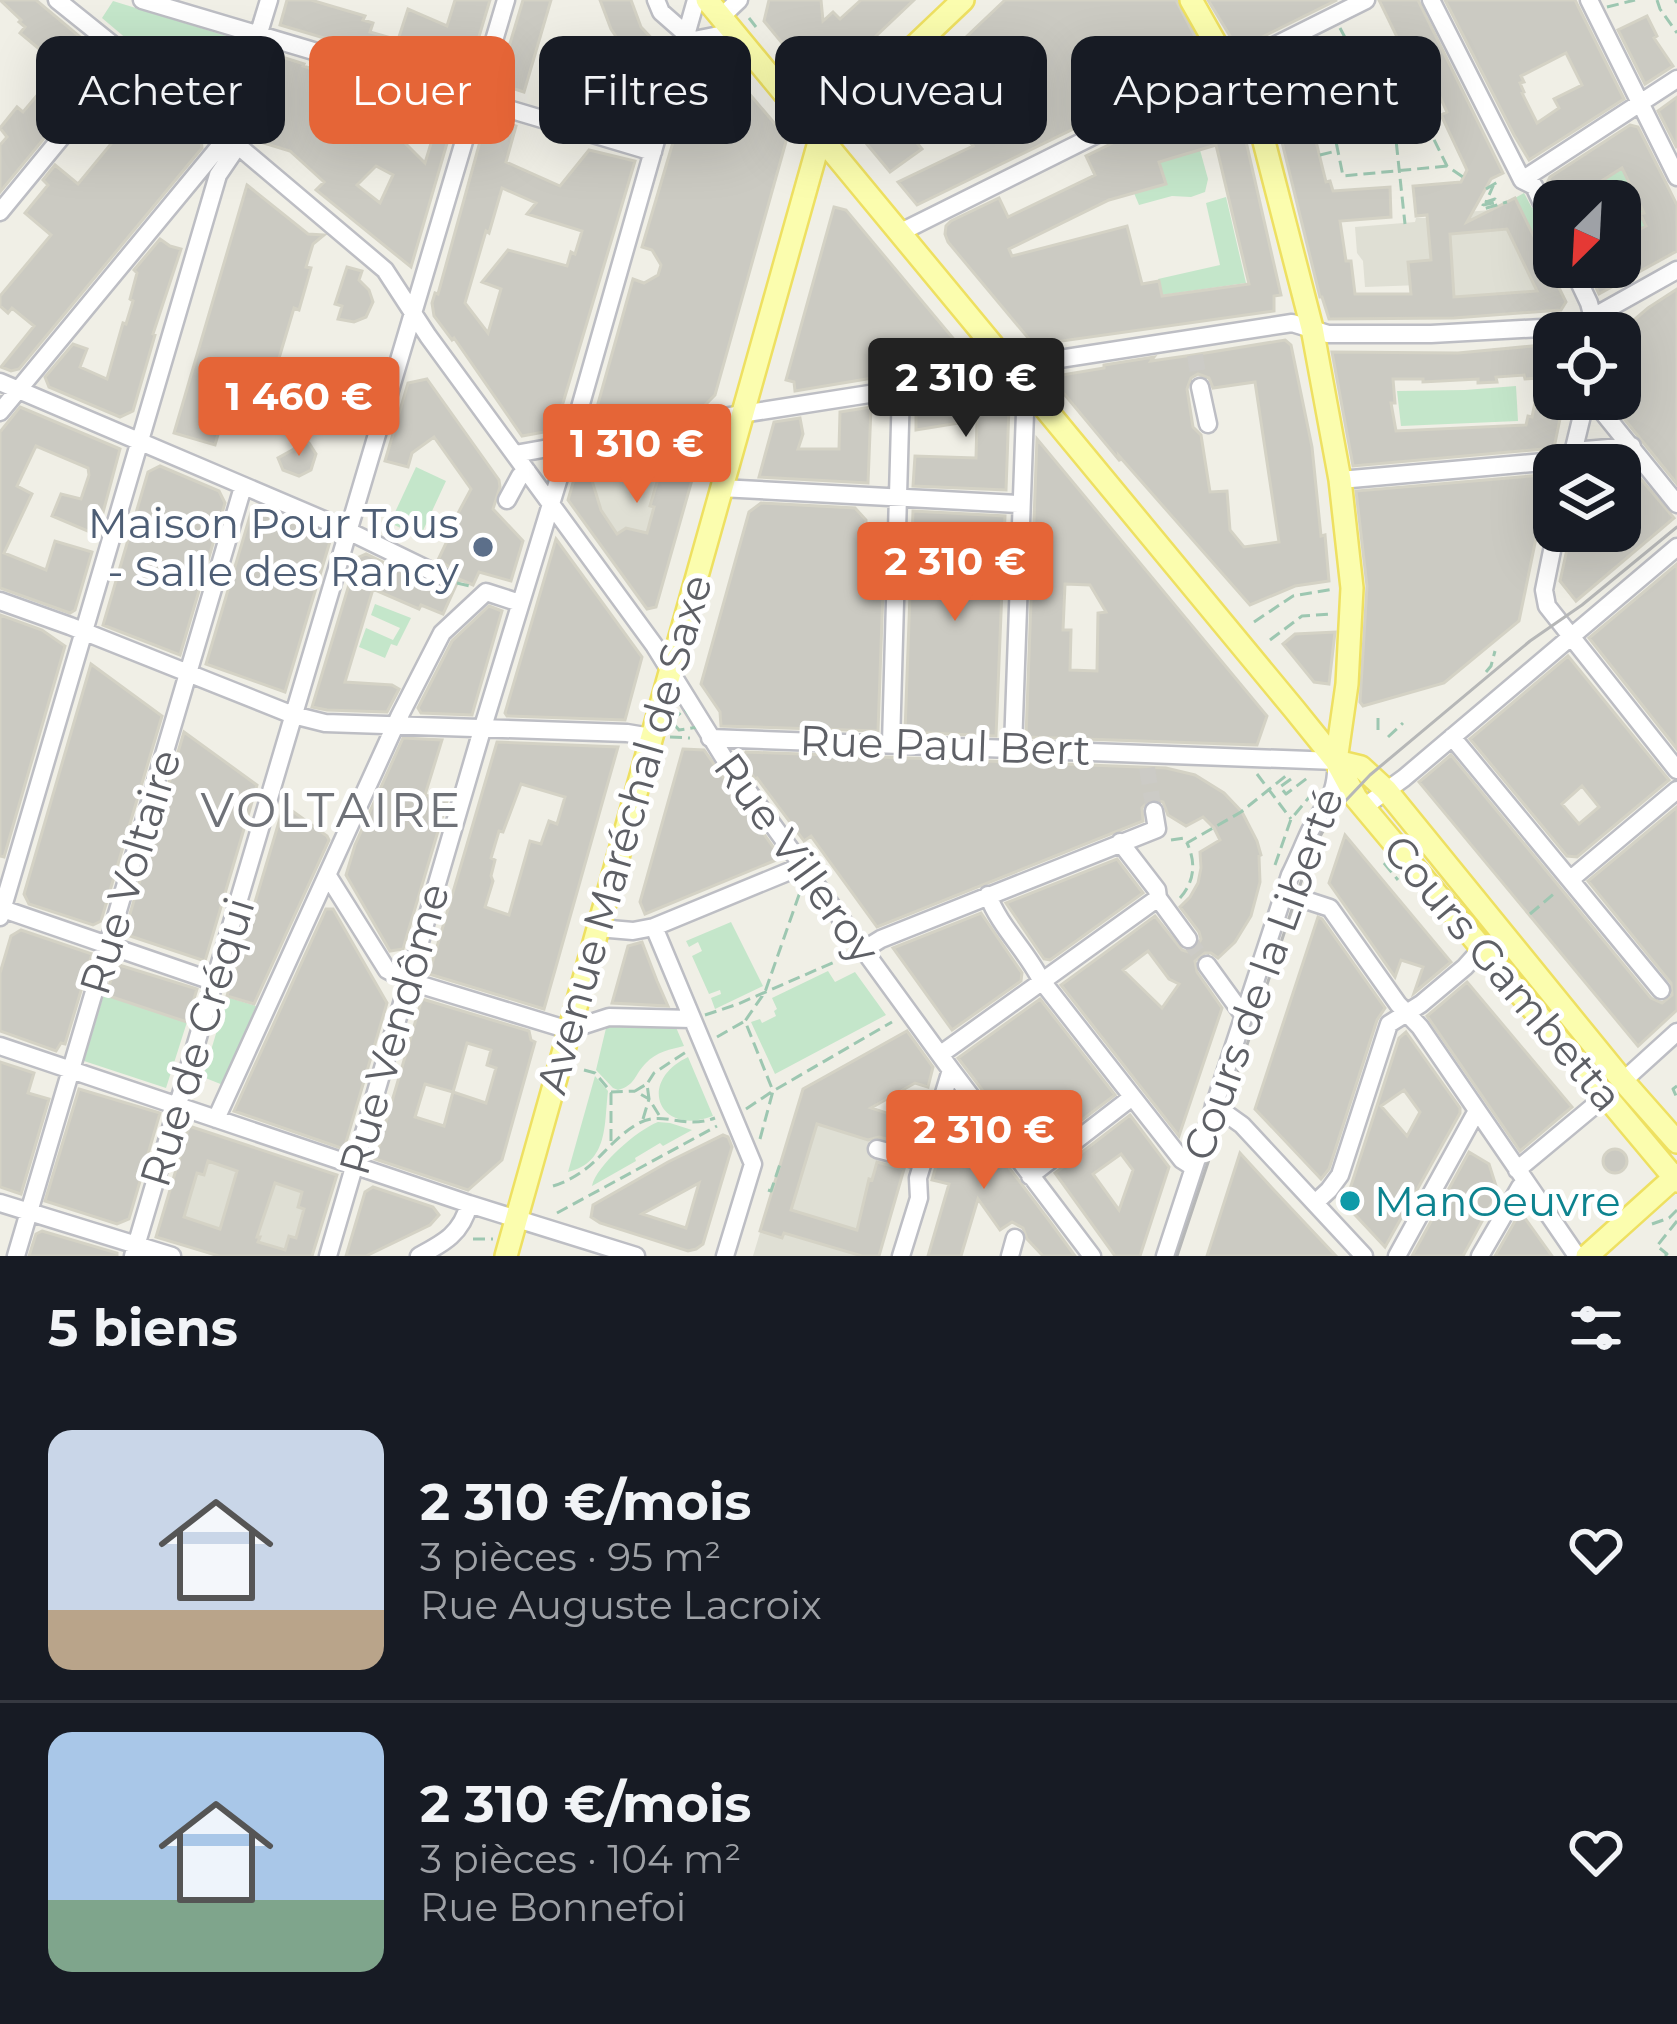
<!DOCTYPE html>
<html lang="fr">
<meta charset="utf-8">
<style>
:root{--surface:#171b24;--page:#242831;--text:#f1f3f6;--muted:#9ea1a6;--line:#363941;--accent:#e56537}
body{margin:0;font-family:Montserrat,sans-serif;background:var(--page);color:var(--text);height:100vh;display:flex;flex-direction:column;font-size:45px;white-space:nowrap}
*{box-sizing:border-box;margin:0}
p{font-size:39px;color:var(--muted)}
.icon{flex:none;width:66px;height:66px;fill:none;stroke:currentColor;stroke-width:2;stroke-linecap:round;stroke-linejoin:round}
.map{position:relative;height:1256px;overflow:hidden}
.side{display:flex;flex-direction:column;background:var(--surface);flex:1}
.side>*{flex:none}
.hud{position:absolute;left:36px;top:36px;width:1605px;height:108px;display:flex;gap:24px}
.needle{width:78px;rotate:204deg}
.buttons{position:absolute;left:1533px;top:180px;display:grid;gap:24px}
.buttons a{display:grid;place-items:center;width:108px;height:108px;border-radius:24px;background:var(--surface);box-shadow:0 12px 48px #0002;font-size:60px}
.price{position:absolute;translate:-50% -102px;padding:0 27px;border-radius:12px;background:var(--accent);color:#fff;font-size:39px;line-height:78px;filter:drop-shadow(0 3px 6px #0008)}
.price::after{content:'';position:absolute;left:50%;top:72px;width:36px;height:27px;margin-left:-18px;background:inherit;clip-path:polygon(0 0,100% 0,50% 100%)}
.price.active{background:#222;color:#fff}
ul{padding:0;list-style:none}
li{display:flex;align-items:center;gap:36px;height:300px;padding:0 48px}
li+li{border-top:3px solid var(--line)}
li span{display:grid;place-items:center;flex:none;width:336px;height:240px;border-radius:24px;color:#555}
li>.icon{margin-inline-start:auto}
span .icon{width:144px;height:144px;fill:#fffc;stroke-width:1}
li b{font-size:51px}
h2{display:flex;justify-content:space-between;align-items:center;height:144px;padding:0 48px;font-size:51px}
.pill{padding:0 42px;border-radius:24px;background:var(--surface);box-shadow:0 12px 48px #0002;font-size:42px;line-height:108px}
.pill.active{background:var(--accent);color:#fff}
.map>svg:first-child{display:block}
.education{fill:#dfdfd4}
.green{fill:#c4e6ca}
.building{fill:#cbcac2;stroke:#d4d2c5;stroke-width:3;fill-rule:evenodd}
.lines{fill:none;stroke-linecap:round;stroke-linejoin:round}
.minor-tunnel{stroke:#cccbc6;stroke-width:16;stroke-dasharray:16 8;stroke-linecap:butt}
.minor-casing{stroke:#bdbec4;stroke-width:21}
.major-casing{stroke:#eee061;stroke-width:26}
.path{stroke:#9dc7b1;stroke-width:3;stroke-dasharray:12 6;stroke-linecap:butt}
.minor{stroke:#fff;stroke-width:16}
.major{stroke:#fbfdae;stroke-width:21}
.tram{stroke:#b6b7b7;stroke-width:3}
.service-dot{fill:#5c6f8a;stroke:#fff;stroke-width:4.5}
.culture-dot{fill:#0f9aa8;stroke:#fff;stroke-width:4.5}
.labels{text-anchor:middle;stroke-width:10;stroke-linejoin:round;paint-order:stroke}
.service-label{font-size:42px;fill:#4e5e75;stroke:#fff;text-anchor:end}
.street-label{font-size:42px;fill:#5e6066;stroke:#fff}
.culture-label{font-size:42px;fill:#0d838f;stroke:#fff;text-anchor:start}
.quarter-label{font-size:48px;letter-spacing:3px;fill:#6f7278;stroke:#fff}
</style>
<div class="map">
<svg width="1677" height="1256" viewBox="0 0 1677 1256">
<rect width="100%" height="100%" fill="#f0efe6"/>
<path class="education" d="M1515 198 1566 302 1561 310 1454 318 1425 317 1421 285 1365 287 1363 261 1357 253 1355 227 1415 222 1416 218H1427L1428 215 1491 210Z
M705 434 669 560 641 552 618 568 568 500 581 454Z
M829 1074 841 1097 838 1106 881 1111 905 1119 903 1126 908 1127 911 1118 918 1120 879 1256H753L803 1089Z
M189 1126 337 1175 312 1256H215L156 1237Z"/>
<path class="green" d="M113 1 243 41 244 49 222 113 213 112 102 18Z
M1200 150 1208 179 1205 192 1191 197 1172 196 1139 205 1134 193 1165 184 1159 162Z
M1619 164 1625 167 1626 177 1646 212 1640 215 1646 226 1620 241V201H1565L1574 195 1576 198 1603 180Z
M1524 193 1532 208 1540 206 1554 236V266L1549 268 1515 198Z
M1226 197 1246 283 1162 295 1158 279 1220 265 1206 203Z
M1516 386 1518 421 1401 426 1397 391 1465 390Z
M416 467 446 481 420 537 390 523Z
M375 604 411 618 397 646 391 644 385 658 359 647 366 628 393 640 400 628 371 615Z
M731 922 763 986 715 1009 711 998 721 994 720 990 709 994 692 956 702 951 698 942 689 947 686 941Z
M828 971 835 982 855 972 886 1015 775 1074 751 1022 760 1019 762 1023 776 1016 774 1011 777 1009 772 998Z
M104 994 187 1022 166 1088 84 1061Z
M227 997 256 1006 223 1085 203 1077Z
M607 1024 675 1025 684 1046C671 1049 656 1052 646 1063 634 1075 636 1085 618 1090L613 1088 596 1070Z
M688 1057 713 1116C659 1137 636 1082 688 1057Z
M595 1076 608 1091C604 1124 609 1162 568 1172Z
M658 1122 670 1123 692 1130 663 1146 660 1143 635 1158 636 1161 592 1186C596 1166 637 1130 658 1122Z"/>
<path class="building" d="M0 0H36L97 51 94 54 105 64 72 101 74 102 0 192V145L7 137 0 128 17 107 23 112 61 67 20 33 25 27 19 22 21 20Z
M287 0H311L365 16 363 20 373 23 370 32 398 40 408 9 447 26 455 0H490L466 80 280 25Z
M523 0H551L524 92 502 85 503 81 499 80Z
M600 0H631L641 27 661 48 664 59 645 124 635 130 569 110 577 84 622 97 633 62 611 29Z
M769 0H821L823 21 833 12 840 19 861 0H914L820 89 764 21Z
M1005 0H1176L1209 63 917 205 898 182 973 146 956 125 948 131 943 124 917 143 922 149 890 172 861 137Z
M1208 0H1337L1238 49Z
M1379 0H1418L1503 173 1491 179 1467 222 1515 198 1566 302 1561 310 1454 318 1329 319 1322 297H1320L1278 126 1257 74 1288 59 1302 91 1399 41ZM1426 67 1447 112 1441 115 1467 170 1461 182 1413 186 1416 216 1427 215 1431 260 1408 262 1411 294H1355L1351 261H1346L1340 221 1391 217 1390 187 1333 191 1330 181 1326 182 1312 125ZM1507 229 1537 291 1454 297 1450 234Z
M1445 0H1575L1624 99 1529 160 1514 135ZM1566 53 1582 85 1554 99 1559 108 1537 123 1522 93 1524 92 1520 83 1524 82 1521 76Z
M1647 16 1657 36 1654 38 1673 66 1645 84 1618 30Z
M282 57 304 64 303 66 386 91 376 127 406 96 424 101 431 108 401 139 425 163 443 104 457 109 411 267 316 190 324 182 290 151 257 141ZM376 166 393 175 380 203 357 185Z
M719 58 787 138 715 395 704 406 606 420 598 415 597 407 633 279 644 283 658 275 661 265 652 250 642 247 697 61Z
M128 77 201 137 202 148 19 369 11 371 1 367 34 326 12 308 8 313 0 306V296L51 235 25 213 48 185 43 180 55 165 78 184 129 122 106 103Z
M1224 89 1245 137 1281 295 1274 296V311L1034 345 948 242 945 234 946 226 951 221 999 198 1008 217 1095 175 1086 156ZM1216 145 1249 284 1162 296 1159 281 1142 284 1127 226 1012 256 1009 249 1109 200 1166 184 1159 162Z
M1677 97V148L1658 111Z
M497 120 516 126 506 162 560 186 589 150 635 161 555 430 522 436 454 338 452 340 434 316 432 303 435 293 438 294 484 127ZM502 188 536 203 527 214 582 231 575 254 571 252 567 266 508 250 482 282 501 289 488 333 465 303 486 231 489 233Z
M1630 125 1638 127 1677 205V251L1599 294 1591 277V267H1620V245L1628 241 1626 237 1646 226 1640 214 1644 213 1622 168 1575 198 1574 195 1565 201 1552 195 1547 183 1550 177Z
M247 185 308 234 324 235 313 244 306 267 311 268 299 310 294 308 262 415 227 404 215 445 174 433Z
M834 207 846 210 967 355 956 364 795 391 794 382 786 380Z
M160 239 170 246 181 249 153 334 155 335 133 411 120 417 49 387 45 377 73 344 87 349 80 367 107 379 123 323 126 324 133 301 130 299 137 273 134 270Z
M347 267 362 271 359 280 369 290 373 302 366 317 354 322 338 319 342 306 335 304Z
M1677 289V484L1608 399H1620L1621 331 1648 308Z
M1285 340 1291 345 1312 447 1321 536 1325 535 1329 581 1295 586 1250 605 1119 456 1120 461 1050 377 1104 368V365L1154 357 1151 361 1193 355ZM1198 374 1209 378 1213 388 1255 382 1279 542 1244 547 1230 530 1227 491 1210 492 1201 435 1193 427 1187 389 1191 378Z
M1554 344V399H1564L1554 448 1353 466 1332 352 1458 353ZM1524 375 1525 379 1540 378 1532 417 1528 416 1526 425 1396 431 1391 403H1395L1393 379H1423V382L1478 379V383L1497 382 1496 377Z
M427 379 499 480 500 487 493 509 523 541 511 581 479 572 473 585 459 579 443 614 421 605 419 609 373 589 345 682 392 685 399 689 387 712 327 710 312 707 357 558 366 554 437 588 447 587 453 580 451 568 438 560 449 537 448 532 471 489 434 437 412 453 408 467 385 461 408 383Z
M992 386 1009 406 1006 490 913 486 915 456 976 458 977 420 916 430V399Z
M20 407 120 449 97 535 52 516 61 494 81 499 89 475 88 468 36 446 17 486 32 494 4 553 46 570 55 541 92 552 75 610 70 613 0 588V432Z
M871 407 868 483 759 477 774 422 800 418 803 434 798 449H839L840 412Z
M705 434 656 607 647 609 568 500 581 455ZM663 462 650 506 654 507 647 533 626 528 617 534 601 510 590 474Z
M297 437 309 443 316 454 311 470 299 476 283 470 278 458 294 449Z
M1037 439 1267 716 1257 745 1026 737ZM1065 584 1090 585 1106 612 1098 613 1097 671 1070 670 1071 630H1063Z
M1620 464H1628L1674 518 1576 601 1560 581 1571 531H1620Z
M160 466 219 491 225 503 180 655 103 625 148 472Z
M1554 474 1550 514H1541L1519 621 1444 683 1363 706 1360 702 1367 586 1356 491Z
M761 503 855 508 866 520 864 590 883 591 878 731 721 726 720 712 701 684 749 512Z
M253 506 331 538 285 692 206 664Z
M913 511 1005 516 996 736 905 732Z
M556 539 642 657 625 720 507 716 505 713Z
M1677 564V749L1589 638Z
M489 606 502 611 472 715 421 713 418 708 452 641Z
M0 615 42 630 65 646 4 857 0 856Z
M1335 632 1329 684 1314 682 1283 644 1295 634Z
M1568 656 1669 780 1577 857 1567 856 1470 739ZM1582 786 1599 807 1579 824 1562 804Z
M91 664 162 716 101 921 93 925 29 904 24 894Z
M184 732 257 785 205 961 124 934Z
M403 738 442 740 425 795 447 801 403 949 390 951 346 875 355 845Z
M497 742 618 747 544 1009 429 974ZM521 784 565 797 557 824 549 821 541 844 530 841 509 915 485 907 493 881 491 876 495 860 491 858 499 831 503 832Z
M683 749 704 750 781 858 645 914 640 902Z
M746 752 1166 768 1195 775 1224 793 1242 812 1257 841 1261 855 1259 856 1260 882 1251 916 1235 942 1218 958 1211 953H1205L1195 961 1197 972 1222 1008 1179 1136 1061 985 1155 916 1182 950 1188 952 1196 948 1201 939 1199 932 1180 907 1190 897 1198 883 1201 868 1200 852 1220 840 1214 828 1203 817 1186 826 1168 815 1163 802 1151 799 1142 808 1143 821 877 927 811 836 804 841 757 778 755 779 742 760ZM1148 951 1169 979 1179 984 1162 1008 1123 970Z
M1451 755 1651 998 1662 1003 1672 995 1671 983 1588 881 1677 807V1010L1638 1046 1419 782Z
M284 805 327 836 329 840 254 1004 227 996Z
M1345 835 1451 962 1414 993 1423 967 1401 960 1395 977 1329 883Z
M1117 859 1143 893 1050 960 1044 959 1006 903Z
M326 909H333L387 1003 344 1149 234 1111Z
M981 913 1022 973 1021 981 952 1030 893 948Z
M1318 917 1322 919 1385 1008 1377 1020 1329 1169 1321 1179 1255 1109Z
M21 930 92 954 65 1044 61 1043 56 1051 0 1031V973L11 936Z
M642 942 657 981 668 1006 612 1003 628 946Z
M116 964 197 989 187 1022 106 995Z
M1467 982 1572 1107 1520 1151 1427 1016Z
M422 999 529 1031 531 1040 535 1042 502 1160 468 1190 375 1159ZM467 1043 491 1050 487 1065 496 1068 486 1103 453 1092ZM425 1084 453 1092 444 1126 415 1117Z
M1040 999 1115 1095 1033 1157 958 1058Z
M907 1031 933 1067 928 1087 915 1083 871 1108 917 1123 911 1145 879 1137 868 1140 817 1124 791 1210 857 1230 869 1179 872 1180 877 1162 904 1169 879 1256H862L784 1233 782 1238 760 1231 803 1089Z
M1406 1032 1460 1108V1113L1385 1247 1345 1204 1399 1038ZM1404 1090 1420 1112 1407 1136 1381 1106Z
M0 1062 34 1073 28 1093 49 1099 21 1194 0 1187Z
M79 1089 160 1113 129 1219 117 1224 45 1201Z
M960 1103 1051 1223 1075 1256H1043L1027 1239 1023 1228 1012 1222 1000 1230 978 1199 961 1256H928L949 1184 932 1180 954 1104Z
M1130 1115 1169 1167 1140 1256H1115L1055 1173ZM1121 1154 1133 1170 1119 1210 1093 1174Z
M189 1126 337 1175 312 1256H219L156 1237ZM208 1161 237 1171 220 1229 184 1217 197 1173 204 1175ZM275 1183 302 1192 298 1207 304 1209 300 1223 296 1238 289 1236 285 1250 258 1242 260 1237H257Z
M723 1135 728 1137 732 1147 703 1244 696 1249 688 1251 600 1223 591 1217 593 1205 668 1162ZM699 1183 686 1228 642 1214Z
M1603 1161a12 12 0 1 1 24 0a12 12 0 1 1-24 0Z
M1469 1152 1489 1164 1498 1192 1463 1256H1412Z
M1240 1153 1272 1188 1336 1256H1207Z
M373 1187 433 1207 439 1215 430 1225 366 1256H346L365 1192Z
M1519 1214 1524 1217 1552 1256H1495Z
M42 1231 117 1253V1256H29L36 1234Z"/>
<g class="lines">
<path class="minor-tunnel" d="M1195 355 1200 387
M1147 768 1154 811
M1188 939 1207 965"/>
<defs>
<path id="minor" d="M57 0 230 139 385 270 428 336 654 645 724 758 951 1070 1092 1256
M142 0 653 152
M656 0 661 12 686 34
M1431 0 1517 170 1522 180 1534 186 1554 229
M1589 0 1677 177
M721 17 739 0
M684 42 734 32
M1522 180 1677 79
M0 212 128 56
M901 232 1366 0
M1572 267 1589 303 1597 333
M0 382 338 526 441 576
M1200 387 1208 424
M1592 399 1677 504
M0 412 219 147 230 139
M1585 450 1632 446
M515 454 710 419 901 389 1040 362 1292 323 1328 334H1431L1577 326 1677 270
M1570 465 1586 399
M1340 480 1555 461 1570 465
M720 488 1020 504
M507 500 520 476 527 471
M1556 531 1544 590 1547 606 1677 770
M0 601 70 626 293 715 325 723 627 733 651 737
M1452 737 1661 990
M710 738 1336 761C1338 795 1325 803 1310 831 1303 846 1297 861 1290 875L1165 1256
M891 744 901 389
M1013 747 1026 385
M1364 807 1404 778 1677 547
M1120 842 1157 890 1158 898 1188 939
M328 876 387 970 408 981 569 1030 609 1017 692 1019
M1571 879 1677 790
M1284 893 1330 908 1398 1004 1420 1027 1577 1256
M988 895C999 926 1026 950 1041 980L1182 1160 1193 1167
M0 908 215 982
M0 917 218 175 233 153 230 139 232 121 269 0
M654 927 753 1164 725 1256
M598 928 633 931 654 927 802 866
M863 950 881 939 1157 829 1154 811
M1207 965 1244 1016
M0 1046 469 1204 636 1256
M941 1054 1158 898
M1623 1081 1677 1032
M1214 1105 1242 1125 1364 1256
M216 1119 399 717 442 633 486 592 520 603
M877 1149 922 1161
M1517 1170 1607 1095
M1030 1176 1131 1098
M0 1203 172 1256
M1315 1203 1329 1190 1340 1175 1389 1024 1421 1004 1465 967 1482 948
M16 1256 243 487
M133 1256 506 0
M328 1256 482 730 573 432 696 0
M419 1256C444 1243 462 1233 469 1204
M901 1256 919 1198 918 1178 951 1070
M1010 1256 1015 1238
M1397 1256 1474 1116 1478 1113
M1480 1256 1520 1187 1526 1183"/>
<path id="major" d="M707 0 1294 709 1336 761 1356 798 1677 1181
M1191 0 1248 101 1261 130 1312 328 1340 480 1352 588 1347 684 1336 761
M821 135 963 0
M1336 761 1361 767 1386 790 1623 1081 1677 1142
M506 1256 821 135
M1587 1256 1677 1175"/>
</defs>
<use href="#minor" class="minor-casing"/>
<use href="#major" class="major-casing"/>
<path class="path" d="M1657 0 1660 9 1677 33
M1675 0 1677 3
M1607 7 1635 0
M749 18 756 27
M1340 28 1358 62
M833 90 847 77
M838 91 850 80
M1374 94 1396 140 1405 224
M1320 155 1336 151
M1447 166 1343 176 1334 132 1411 93 1447 166 1463 177
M1494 184 1486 202 1495 199 1497 202 1483 205V209L1507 202
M1486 189 1501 180
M457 583 470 586
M1254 622 1293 596 1334 589
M1270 640 1302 616 1332 614
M1486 672 1491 666 1495 651
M685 709 698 727 679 730 671 721Z
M1378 730V712
M670 737 690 738
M1388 737 1403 723
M1257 774 1291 819
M1291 779 1280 787 1286 794 1310 776
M1171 840 1184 838 1187 843 1241 812 1287 775
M1384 863 1398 880
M1275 865 1291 819 1311 795
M1180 898C1195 881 1196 862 1187 843
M1530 914 1556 892
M705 1015 738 1004 846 957
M717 1037 745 1021
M584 1070 595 1073 611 1092 635 1091
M1677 1086 1673 1089 1677 1098
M611 1093V1144
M746 1109 773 1091 892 1022
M659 1115 649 1099 647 1084 654 1073 686 1052
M643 1119 649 1099 635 1091 645 1085
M760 1139 773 1091 745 1021 765 992 800 892
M553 1186C597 1172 604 1143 639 1123 664 1110 683 1130 715 1118
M768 1190 771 1191 781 1161
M557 1213 717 1126
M1652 1224 1669 1218 1677 1210
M473 1239H493
M1665 1256 1667 1254 1657 1246 1677 1221"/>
<use href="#minor" class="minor"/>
<use href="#major" class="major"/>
<path class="tram" d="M1177 1256 1311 852 1333 814 1370 775 1530 641 1582 605 1677 527"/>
</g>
<circle class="service-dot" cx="483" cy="547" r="12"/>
<circle class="culture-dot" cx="1350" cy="1201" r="12"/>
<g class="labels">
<g class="service-label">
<text x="459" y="538">Maison Pour Tous<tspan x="459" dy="48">- Salle des Rancy</tspan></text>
</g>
<g class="street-label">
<text transform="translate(945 745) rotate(2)" y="15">Rue Paul Bert</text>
<text transform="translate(624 834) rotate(-74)" y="15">Avenue Maréchal de Saxe</text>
<text transform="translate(797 858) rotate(54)" y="15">Rue Villeroy</text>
<text transform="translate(130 872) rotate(-73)" y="15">Rue Voltaire</text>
<text transform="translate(1503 973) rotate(50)" y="15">Cours Gambetta</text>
<text transform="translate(1263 974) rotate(-70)" y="15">Cours de la Liberté</text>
<text transform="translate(394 1029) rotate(-74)" y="15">Rue Vendôme</text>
<text transform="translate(197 1042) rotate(-73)" y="15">Rue de Créqui</text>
</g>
<g class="culture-label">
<text x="1374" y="1216">ManOeuvre</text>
</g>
<g class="quarter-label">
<text x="332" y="827">VOLTAIRE</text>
</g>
</g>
</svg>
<div class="buttons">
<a><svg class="needle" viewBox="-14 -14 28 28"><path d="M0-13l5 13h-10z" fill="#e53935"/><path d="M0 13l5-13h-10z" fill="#9ea1a6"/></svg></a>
<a><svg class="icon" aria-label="locate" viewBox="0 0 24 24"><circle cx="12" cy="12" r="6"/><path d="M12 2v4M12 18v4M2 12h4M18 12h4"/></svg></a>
<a><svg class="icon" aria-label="layers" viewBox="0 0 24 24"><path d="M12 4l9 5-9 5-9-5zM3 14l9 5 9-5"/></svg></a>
</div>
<b class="price active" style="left:966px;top:440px">2 310 €</b>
<b class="price" style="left:299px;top:459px">1 460 €</b>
<b class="price" style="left:637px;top:506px">1 310 €</b>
<b class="price" style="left:955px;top:624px">2 310 €</b>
<b class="price" style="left:984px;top:1192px">2 310 €</b>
<div class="hud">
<a class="pill">Acheter</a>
<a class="pill active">Louer</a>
<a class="pill">Filtres</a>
<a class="pill">Nouveau</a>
<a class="pill">Appartement</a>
</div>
</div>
<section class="side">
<h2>5 biens<svg class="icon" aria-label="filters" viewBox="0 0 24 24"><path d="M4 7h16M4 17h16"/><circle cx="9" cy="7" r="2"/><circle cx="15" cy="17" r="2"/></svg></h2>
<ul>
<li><span style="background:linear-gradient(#c9d6e8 75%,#b9a48a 0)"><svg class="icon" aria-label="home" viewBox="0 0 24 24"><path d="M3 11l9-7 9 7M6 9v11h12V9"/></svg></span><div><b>2 310 €/mois</b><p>3 pièces · 95 m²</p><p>Rue Auguste Lacroix</p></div><svg class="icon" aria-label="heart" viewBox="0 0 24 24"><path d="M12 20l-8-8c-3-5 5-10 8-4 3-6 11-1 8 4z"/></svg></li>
<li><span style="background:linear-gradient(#a9c7e8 70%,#7fa58c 0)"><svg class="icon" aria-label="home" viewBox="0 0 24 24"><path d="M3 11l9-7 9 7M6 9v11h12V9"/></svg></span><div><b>2 310 €/mois</b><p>3 pièces · 104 m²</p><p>Rue Bonnefoi</p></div><svg class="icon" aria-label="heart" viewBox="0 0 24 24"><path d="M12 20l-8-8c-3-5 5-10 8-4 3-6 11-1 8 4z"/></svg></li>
</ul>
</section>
